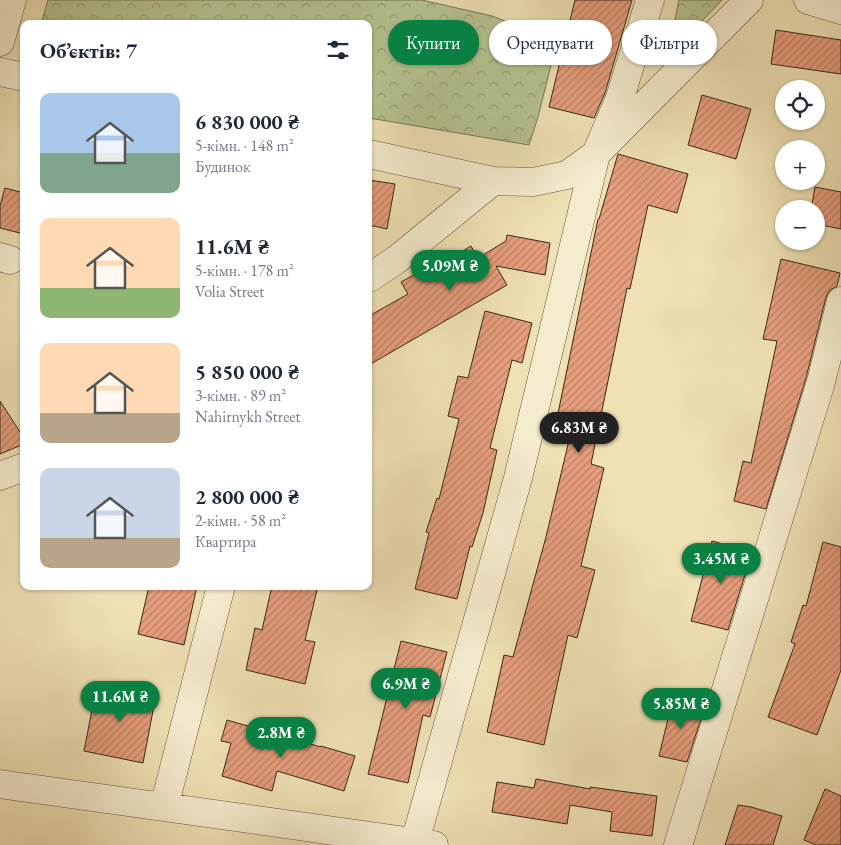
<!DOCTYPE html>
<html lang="uk">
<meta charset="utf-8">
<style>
:root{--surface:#fff;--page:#f2f2f3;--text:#1f2937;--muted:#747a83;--accent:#0b8043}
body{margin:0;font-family:"EB Garamond",serif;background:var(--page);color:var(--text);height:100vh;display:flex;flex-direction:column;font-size:19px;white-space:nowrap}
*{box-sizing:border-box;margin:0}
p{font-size:16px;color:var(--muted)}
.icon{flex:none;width:28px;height:28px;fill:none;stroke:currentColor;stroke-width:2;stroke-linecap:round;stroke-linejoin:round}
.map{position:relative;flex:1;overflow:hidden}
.sheet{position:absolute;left:20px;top:20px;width:352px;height:570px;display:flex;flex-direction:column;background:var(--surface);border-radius:10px;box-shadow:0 1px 4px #0004}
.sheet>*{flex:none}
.banner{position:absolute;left:388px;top:20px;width:378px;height:45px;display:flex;gap:10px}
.tools{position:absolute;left:775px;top:80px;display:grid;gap:10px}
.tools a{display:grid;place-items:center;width:50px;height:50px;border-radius:50%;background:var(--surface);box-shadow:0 1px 4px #0004;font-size:25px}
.price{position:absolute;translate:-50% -42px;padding:0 11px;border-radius:18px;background:var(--accent);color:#fff;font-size:16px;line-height:32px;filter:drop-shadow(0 1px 2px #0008)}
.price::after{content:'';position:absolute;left:50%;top:30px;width:15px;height:11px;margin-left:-8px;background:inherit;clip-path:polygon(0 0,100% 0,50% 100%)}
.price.current{background:#222;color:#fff}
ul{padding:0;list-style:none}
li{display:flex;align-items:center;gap:15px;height:125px;padding:0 20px}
li span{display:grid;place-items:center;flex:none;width:140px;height:100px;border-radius:10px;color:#555}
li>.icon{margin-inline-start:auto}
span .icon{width:60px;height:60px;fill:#fffc;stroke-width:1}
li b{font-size:21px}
h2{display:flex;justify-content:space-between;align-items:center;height:60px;padding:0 20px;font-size:21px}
.pill{padding:0 18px;border-radius:22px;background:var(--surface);box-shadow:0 1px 4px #0004;font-size:18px;line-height:45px}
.pill.current{background:var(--accent);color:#fff}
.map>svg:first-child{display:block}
.forest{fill:url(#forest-crowns);stroke:#767654}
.building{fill:url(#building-hatch);stroke:#372918}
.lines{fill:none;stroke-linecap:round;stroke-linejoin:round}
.minor-casing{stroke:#65573f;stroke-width:29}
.minor{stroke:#f5ecce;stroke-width:28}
</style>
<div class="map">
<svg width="841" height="845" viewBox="0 0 841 845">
<defs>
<pattern id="forest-crowns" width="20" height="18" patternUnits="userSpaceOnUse" patternTransform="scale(1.25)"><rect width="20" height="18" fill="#b5c390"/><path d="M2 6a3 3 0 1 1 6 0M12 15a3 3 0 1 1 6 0" fill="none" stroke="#949e75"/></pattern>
<pattern id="building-hatch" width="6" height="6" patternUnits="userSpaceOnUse" patternTransform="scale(1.25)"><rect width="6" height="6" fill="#e79e7c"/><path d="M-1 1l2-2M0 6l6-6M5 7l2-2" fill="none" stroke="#bc8165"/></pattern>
</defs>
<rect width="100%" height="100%" fill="#efe1b4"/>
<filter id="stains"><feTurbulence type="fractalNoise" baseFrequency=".004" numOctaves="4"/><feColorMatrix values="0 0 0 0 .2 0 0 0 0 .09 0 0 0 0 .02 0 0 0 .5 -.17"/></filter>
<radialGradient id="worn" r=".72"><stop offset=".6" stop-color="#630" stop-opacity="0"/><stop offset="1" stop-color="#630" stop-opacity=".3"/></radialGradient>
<path class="forest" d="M48 0H422L492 16 557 41 538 117 529 145 369 118V24H41Z
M679 0H722L667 58Z"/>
<path class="building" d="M575 0H632L605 93 594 118 549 107Z
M776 30 841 40V74L771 64Z
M702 95 751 109 736 159 688 145Z
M618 154 688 174 677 213 648 205 630 289 627 288 591 464 604 468 581 566 595 570 577 638 568 635 544 745 487 732 504 655 513 657 546 537 571 432 555 428 598 219H599Z
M369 180 395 184 387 229 369 225Z
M815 187 841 192V229L816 224V209H811Z
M5 188 24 193V234L0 228V206Z
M507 235 550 243 545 275 496 266 507 285 369 365V316L408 294 401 282 424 269 426 273 471 246 478 258 506 241Z
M781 259 840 273 837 286 830 290 826 297 806 378 766 509 734 501 743 461 751 463 777 341 763 339Z
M485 311 532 323 522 363 512 360 490 448 497 450 483 513 472 547 470 546 457 599 415 589 429 533 426 532 437 498 439 499 459 419 448 416 458 376 468 378Z
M0 401 24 438V444L0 454Z
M712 541 752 552 728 630 691 621Z
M823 542 841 547V670L817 735 768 717 795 644 791 642 803 605 806 606Z
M149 586H197L184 645 138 634Z
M272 586H318L305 640 315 642 305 684 246 670 255 628 262 630Z
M401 641 447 652 430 717 423 715 408 783 368 774Z
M97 684 156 695 143 763 84 751Z
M673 698 705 706 687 762 659 756Z
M227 720 321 747V746L355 756 344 791 277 771 272 791 222 776 231 743 221 741Z
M536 779 590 789V787L657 796 652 836 610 831 612 812 570 805 567 824 492 812 497 782 534 788Z
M825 789 841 796V845H816L804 840Z
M738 805 751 807 782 816 773 845H725Z"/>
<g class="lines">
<defs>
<path id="minor" d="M808 0 841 10
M0 42 12 0
M0 72 24 77
M369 154 493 181 533 182 567 175 596 154 749 0
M0 257 10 260
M369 278 396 260 493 181
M0 476 24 467
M0 784 434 845
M164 807 221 586
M414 845 518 478 596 154 620 98 650 0
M678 845 821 382 841 301"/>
</defs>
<use href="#minor" class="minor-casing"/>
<use href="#minor" class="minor"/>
</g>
<rect width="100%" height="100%" filter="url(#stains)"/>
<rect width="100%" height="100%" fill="url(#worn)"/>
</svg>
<div class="tools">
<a><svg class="icon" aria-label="locate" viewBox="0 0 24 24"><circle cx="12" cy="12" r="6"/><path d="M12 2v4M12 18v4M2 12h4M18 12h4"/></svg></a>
<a>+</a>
<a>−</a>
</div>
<b class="price" style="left:450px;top:292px">5.09M ₴</b>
<b class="price current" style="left:579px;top:454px">6.83M ₴</b>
<b class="price" style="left:721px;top:585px">3.45M ₴</b>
<b class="price" style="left:406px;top:710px">6.9M ₴</b>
<b class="price" style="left:120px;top:723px">11.6M ₴</b>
<b class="price" style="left:681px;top:730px">5.85M ₴</b>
<b class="price" style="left:281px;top:759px">2.8M ₴</b>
<div class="banner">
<a class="pill current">Купити</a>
<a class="pill">Орендувати</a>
<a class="pill">Фільтри</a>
</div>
<section class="sheet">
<h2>Об’єктів: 7<svg class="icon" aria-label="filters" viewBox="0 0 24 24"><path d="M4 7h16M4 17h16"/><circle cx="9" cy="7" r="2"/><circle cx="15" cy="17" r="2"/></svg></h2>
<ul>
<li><span style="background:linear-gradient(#a9c7e8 60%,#7fa58c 0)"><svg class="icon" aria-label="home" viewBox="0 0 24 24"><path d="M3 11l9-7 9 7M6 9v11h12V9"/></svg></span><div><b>6 830 000 ₴</b><p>5-кімн. · 148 m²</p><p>Будинок</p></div></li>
<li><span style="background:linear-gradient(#ffd9b3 70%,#8fb573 0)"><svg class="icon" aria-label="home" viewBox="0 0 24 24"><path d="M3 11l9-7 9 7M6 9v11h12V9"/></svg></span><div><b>11.6M ₴</b><p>5-кімн. · 178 m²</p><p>Volia Street</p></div></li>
<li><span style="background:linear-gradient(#ffd9b3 70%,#b9a48a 0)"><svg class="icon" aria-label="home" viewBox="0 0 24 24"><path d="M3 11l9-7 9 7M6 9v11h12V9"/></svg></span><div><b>5 850 000 ₴</b><p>3-кімн. · 89 m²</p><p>Nahirnykh Street</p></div></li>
<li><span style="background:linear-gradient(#c9d6e8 70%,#b9a48a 0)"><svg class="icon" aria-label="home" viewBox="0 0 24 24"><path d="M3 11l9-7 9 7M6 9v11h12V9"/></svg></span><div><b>2 800 000 ₴</b><p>2-кімн. · 58 m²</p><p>Квартира</p></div></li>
</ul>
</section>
</div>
